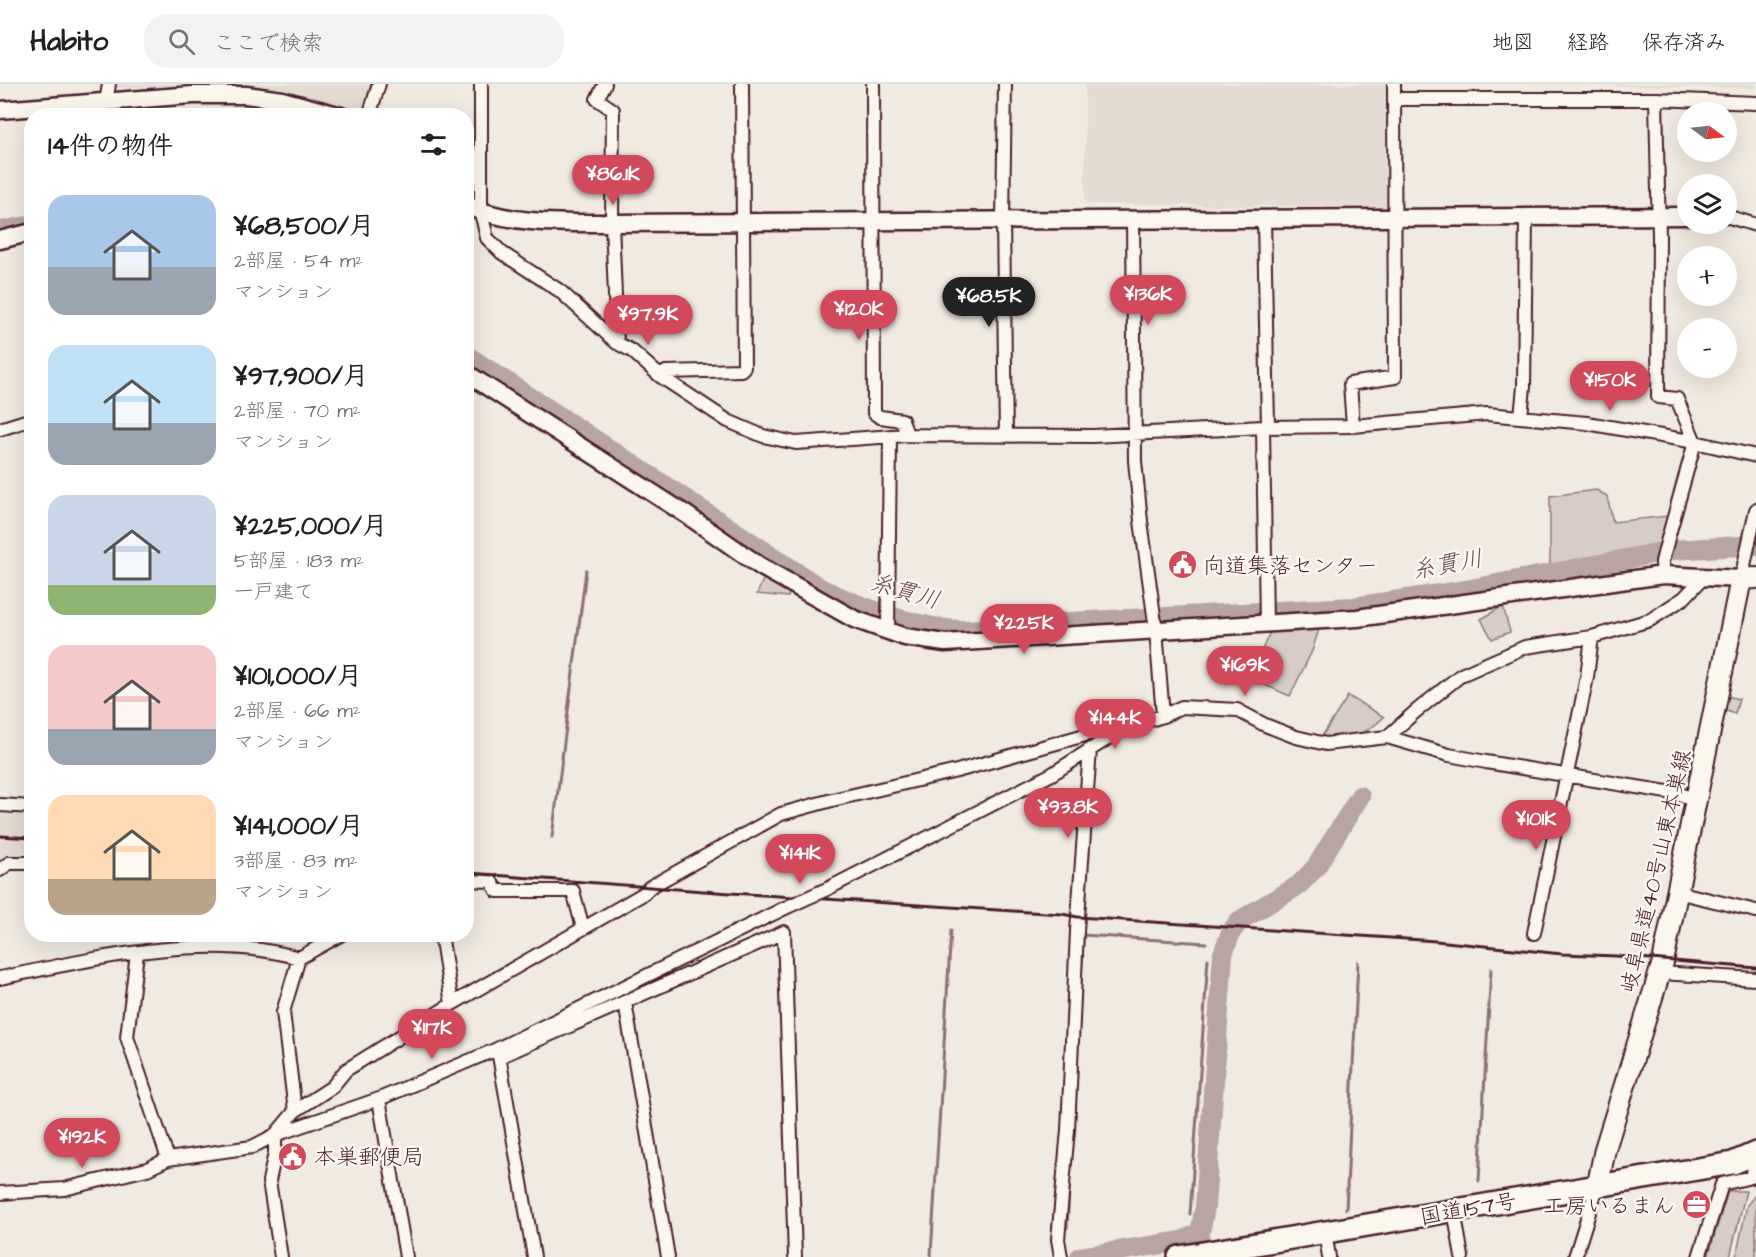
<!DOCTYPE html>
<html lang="ja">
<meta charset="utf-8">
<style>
:root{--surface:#fff;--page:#f2f2f2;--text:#202124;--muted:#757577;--line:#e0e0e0;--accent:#d1495b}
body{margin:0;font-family:"Architects Daughter","Klee One",sans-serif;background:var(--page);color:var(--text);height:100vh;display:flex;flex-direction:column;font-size:22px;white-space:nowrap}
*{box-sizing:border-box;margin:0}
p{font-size:20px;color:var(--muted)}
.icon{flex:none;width:33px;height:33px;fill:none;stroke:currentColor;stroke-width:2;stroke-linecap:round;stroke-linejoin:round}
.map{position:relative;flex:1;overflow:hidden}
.panel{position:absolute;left:24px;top:24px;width:450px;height:834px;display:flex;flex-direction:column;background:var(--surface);border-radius:24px;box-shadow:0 6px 24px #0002}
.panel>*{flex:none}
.needle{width:39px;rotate:105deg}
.tools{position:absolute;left:1677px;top:18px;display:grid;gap:12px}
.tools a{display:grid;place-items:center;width:60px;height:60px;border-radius:50%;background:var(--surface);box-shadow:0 6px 24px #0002;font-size:30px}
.price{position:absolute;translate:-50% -51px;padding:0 14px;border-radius:21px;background:var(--accent);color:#fff;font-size:20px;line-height:39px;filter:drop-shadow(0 2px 3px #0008)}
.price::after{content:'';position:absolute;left:50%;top:36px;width:18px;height:14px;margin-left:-9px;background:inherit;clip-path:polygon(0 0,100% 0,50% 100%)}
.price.on{background:#222;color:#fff}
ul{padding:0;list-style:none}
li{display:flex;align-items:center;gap:18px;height:150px;padding:0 24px}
li span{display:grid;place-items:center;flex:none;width:168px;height:120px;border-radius:18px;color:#555}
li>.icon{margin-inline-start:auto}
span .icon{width:72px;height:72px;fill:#fffc;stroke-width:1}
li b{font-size:26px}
h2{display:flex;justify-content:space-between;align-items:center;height:72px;padding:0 24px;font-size:26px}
header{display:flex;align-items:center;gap:36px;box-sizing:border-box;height:84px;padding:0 30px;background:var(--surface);border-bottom:2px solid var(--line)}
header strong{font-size:28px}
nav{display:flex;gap:33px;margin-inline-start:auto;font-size:21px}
.search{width:420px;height:54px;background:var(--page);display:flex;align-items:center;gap:15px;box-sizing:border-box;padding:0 21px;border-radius:24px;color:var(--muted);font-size:22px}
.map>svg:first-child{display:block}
.built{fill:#e4dbd2}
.green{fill:#d8ccc6;stroke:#917678;stroke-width:1.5}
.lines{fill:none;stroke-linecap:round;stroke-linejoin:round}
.stream{stroke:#8c6f72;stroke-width:3}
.river{stroke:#b8a4a2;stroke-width:20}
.minor-casing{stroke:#4a1f2b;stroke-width:16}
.tertiary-casing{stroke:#4a1f2b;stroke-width:21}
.primary-casing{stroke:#4a1f2b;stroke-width:24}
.trunk-casing{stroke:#4a1f2b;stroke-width:26}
.minor{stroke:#fbf7ec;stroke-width:12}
.tertiary{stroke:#fbf7ec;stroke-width:16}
.primary{stroke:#fbf7ec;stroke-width:20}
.trunk{stroke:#fbf7ec;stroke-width:21}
.rail{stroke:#4a1f2b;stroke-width:3}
.minor-bridge-casing{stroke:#4a1f2b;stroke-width:16;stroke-linecap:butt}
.minor-bridge{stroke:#fbf7ec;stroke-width:12}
.labels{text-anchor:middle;stroke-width:5;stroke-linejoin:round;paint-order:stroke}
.poi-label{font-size:22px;fill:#4a1f2b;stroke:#fbf7ec;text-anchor:start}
.street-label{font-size:22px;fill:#4a1f2b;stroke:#fbf7ec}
.water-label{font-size:24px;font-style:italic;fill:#704e55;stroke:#fbf7ec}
</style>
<header>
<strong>Habito</strong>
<div class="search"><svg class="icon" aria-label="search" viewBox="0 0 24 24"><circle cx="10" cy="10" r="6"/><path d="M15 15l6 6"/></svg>ここで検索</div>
<nav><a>地図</a><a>経路</a><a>保存済み</a></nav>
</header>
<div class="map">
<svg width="1756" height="1173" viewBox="0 0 1756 1173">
<rect width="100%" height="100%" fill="#f0eae0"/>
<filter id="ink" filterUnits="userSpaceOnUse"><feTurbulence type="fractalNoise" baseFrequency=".0167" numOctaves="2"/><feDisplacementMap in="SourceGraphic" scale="12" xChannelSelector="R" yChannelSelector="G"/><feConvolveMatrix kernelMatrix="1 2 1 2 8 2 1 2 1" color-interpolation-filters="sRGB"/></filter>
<g filter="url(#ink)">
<path class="built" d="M117 0H194L116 5Z
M230 0H376L367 31 282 5Z
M1085 0H1387L1390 123 1085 120Z
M1524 0H1756V4Z
M0 726 31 729V774L0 783Z"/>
<path class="green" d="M1596 406 1607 412 1613 438 1668 432 1663 460 1550 481V412Z
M766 489 791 505 788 513 757 510Z
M1503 522 1510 548 1492 555 1481 535Z
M1319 545 1312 567 1290 612 1249 594 1271 546Z
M1348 612 1384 633C1368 649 1345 660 1322 652Z
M1727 612 1739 615 1735 630 1724 626Z
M1728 1107H1746L1730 1173H1708Z
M1756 1110V1173H1736L1747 1121Z"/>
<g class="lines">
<path class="stream" d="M552 753 586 486
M1081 899 1083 851 1206 859
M1479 1097 1491 885
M1346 1125 1358 878
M1190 1130 1208 875
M1067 1144 1070 1086
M931 1171 951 846"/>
<path class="river" d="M0 147 32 141
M466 271 822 505C862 523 902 539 946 545 974 548 1005 543 1033 540L1354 523 1466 506 1672 466 1756 461
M1080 1173 1182 1157 1200 1149 1205 1123 1223 870 1231 848 1239 837 1299 801 1316 783 1360 712"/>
<defs>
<path id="minor" d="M481 0V128L487 154 502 169 560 207 617 259 632 267 660 292 728 337 763 352 796 359 907 351 1093 352 1263 343 1353 342 1487 330 1587 339 1695 358 1756 372
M605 0 597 15 613 26 612 139 617 259
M873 0 874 329 880 333 902 336 907 351
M1005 0 1003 136 1006 352
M1394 15H1656L1756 19
M1656 15 1659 153 1658 313 1677 315 1695 358 1667 458 1662 478 1663 491
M106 19 109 0
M369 32 379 0
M1726 132 1756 141
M1264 134 1268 343
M1133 135 1135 377 1141 437 1156 546 1163 632
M660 292 666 288 741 286 744 283 742 0
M1521 332 1524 303 1526 135
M1353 342 1350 300 1395 293 1394 0
M1263 343 1266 540
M0 345 32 335
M1741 495 1756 426
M888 547 890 352
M1387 653 1415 628 1461 591 1525 563 1592 553 1650 536 1684 514 1704 493
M0 721 32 723
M0 786 9 779H32
M466 796 491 797 497 807H573L583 844
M827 805 1052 690 1118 648
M1677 808 1756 827
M1534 849 1587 593 1592 553
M441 850 452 920
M137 869 127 953 168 1075
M1660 889 1756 895
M0 894C92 875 207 847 299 874
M625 918 668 1173
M498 966 534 1173
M499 973 784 848 795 1173
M379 1015 406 1173
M295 1027 283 928 299 874 342 850
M0 1109 64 1105 147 1085 168 1075 252 1063 275 1051 379 1015 497 965 785 824
M1454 1126 1462 1173
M1325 1148 1329 1173
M281 1173 269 1097 275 1069V1051L295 1027 332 1003 346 986 452 920 643 810 650 803 781 730 832 716 957 687 1092 649 1127 643 1163 632 1182 623 1237 626 1265 641 1296 653 1326 660 1387 653 1449 671 1486 678 1679 710 1697 716
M1061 1173 1058 1155 1068 1046 1077 847 1090 665
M1575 1173 1598 1100
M1699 1173 1722 1100 1751 1093 1756 1074"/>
<path id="tertiary" d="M0 26 193 11H246L282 16 341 32
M466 121C508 141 566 139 612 139L1688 132
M0 156 32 148
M466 289 687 431 760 482 854 535 905 553 945 559 1357 534 1663 491 1741 495"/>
<path id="primary" d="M1598 1100 1605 1065 1663 878 1741 495 1756 494"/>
<path id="trunk" d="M1179 1173 1733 1079 1756 1069"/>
</defs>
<use href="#minor" class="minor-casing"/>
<use href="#tertiary" class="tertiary-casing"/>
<use href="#primary" class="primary-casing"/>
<use href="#trunk" class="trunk-casing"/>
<use href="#minor" class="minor"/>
<use href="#tertiary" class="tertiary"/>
<use href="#primary" class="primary"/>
<use href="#trunk" class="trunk"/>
<path class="rail" d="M0 752 32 754
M466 789 730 809 1062 830 1078 833 1436 857 1562 870 1616 872 1756 884"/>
<defs>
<path id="minor-bridge" d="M785 824 827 805"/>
</defs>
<use href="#minor-bridge" class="minor-bridge-casing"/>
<use href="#minor-bridge" class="minor-bridge"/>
</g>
</g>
<defs>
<symbol id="civic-disc" viewBox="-11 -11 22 22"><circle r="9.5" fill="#d1495b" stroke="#fbf7ec"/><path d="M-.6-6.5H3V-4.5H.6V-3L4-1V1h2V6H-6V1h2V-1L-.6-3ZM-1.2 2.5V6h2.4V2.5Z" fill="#fff"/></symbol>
<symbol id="office-disc" viewBox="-11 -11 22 22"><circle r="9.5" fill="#d1495b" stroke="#fbf7ec"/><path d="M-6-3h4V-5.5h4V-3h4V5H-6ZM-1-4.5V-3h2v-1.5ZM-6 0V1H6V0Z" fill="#fff"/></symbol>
</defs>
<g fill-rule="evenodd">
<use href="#civic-disc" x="1166" y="464" width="33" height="33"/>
<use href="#civic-disc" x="276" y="1056" width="33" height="33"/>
<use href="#office-disc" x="1680" y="1104" width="33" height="33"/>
</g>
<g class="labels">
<g class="poi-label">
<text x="1203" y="489">向道集落センター</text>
<text x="314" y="1080">本巣郵便局</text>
<text x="1675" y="1129" text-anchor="end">工房いるまん</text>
</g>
<g class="street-label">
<text transform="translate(1655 787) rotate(-77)" y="8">岐阜県道40号山東本巣線</text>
<text transform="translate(1468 1124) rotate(-10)" y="8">国道157号</text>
</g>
<g class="water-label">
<text transform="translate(1447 480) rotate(-10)" y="8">糸貫川</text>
<text transform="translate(905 507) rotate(16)" y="8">糸貫川</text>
</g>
</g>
</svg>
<div class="tools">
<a><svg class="needle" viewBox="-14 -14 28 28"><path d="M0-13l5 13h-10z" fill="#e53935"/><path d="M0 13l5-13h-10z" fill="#757577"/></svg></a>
<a><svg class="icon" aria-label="layers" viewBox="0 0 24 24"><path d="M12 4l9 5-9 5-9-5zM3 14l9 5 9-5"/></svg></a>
<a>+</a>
<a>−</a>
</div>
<b class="price" style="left:613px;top:122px">¥86.1K</b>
<b class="price" style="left:1148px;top:242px">¥136K</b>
<b class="price on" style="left:989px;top:244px">¥68.5K</b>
<b class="price" style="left:859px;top:257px">¥120K</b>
<b class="price" style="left:648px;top:262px">¥97.9K</b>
<b class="price" style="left:1610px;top:328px">¥150K</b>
<b class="price" style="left:1024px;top:571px">¥225K</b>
<b class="price" style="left:1245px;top:613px">¥169K</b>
<b class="price" style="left:1115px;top:666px">¥144K</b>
<b class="price" style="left:1068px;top:755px">¥93.8K</b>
<b class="price" style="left:1536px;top:767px">¥101K</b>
<b class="price" style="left:800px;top:801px">¥141K</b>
<b class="price" style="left:432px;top:976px">¥117K</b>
<b class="price" style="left:82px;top:1085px">¥192K</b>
<section class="panel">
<h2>14件の物件<svg class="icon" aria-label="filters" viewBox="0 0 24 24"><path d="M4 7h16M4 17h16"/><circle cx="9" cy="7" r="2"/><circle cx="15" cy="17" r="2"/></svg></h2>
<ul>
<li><span style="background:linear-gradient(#a9c7e8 60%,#9aa5b1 0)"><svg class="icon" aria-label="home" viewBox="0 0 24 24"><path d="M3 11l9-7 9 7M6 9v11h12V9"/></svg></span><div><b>¥68,500/月</b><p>2部屋 · 54 m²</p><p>マンション</p></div></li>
<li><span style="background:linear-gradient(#bfe0f5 65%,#9aa5b1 0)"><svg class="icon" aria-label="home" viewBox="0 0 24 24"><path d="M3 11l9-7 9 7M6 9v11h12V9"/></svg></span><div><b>¥97,900/月</b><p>2部屋 · 70 m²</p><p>マンション</p></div></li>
<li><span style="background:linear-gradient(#c9d6e8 75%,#8fb573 0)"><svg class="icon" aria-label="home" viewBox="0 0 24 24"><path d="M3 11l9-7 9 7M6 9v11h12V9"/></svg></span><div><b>¥225,000/月</b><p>5部屋 · 183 m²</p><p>一戸建て</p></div></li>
<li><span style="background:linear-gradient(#f6c9c9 70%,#9aa5b1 0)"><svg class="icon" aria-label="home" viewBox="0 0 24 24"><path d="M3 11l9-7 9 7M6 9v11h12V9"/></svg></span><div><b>¥101,000/月</b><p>2部屋 · 66 m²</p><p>マンション</p></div></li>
<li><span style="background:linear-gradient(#ffd9b3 70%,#b9a48a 0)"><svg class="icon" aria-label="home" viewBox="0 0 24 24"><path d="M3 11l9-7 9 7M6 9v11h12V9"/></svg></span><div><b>¥141,000/月</b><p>3部屋 · 83 m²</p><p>マンション</p></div></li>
</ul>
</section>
</div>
